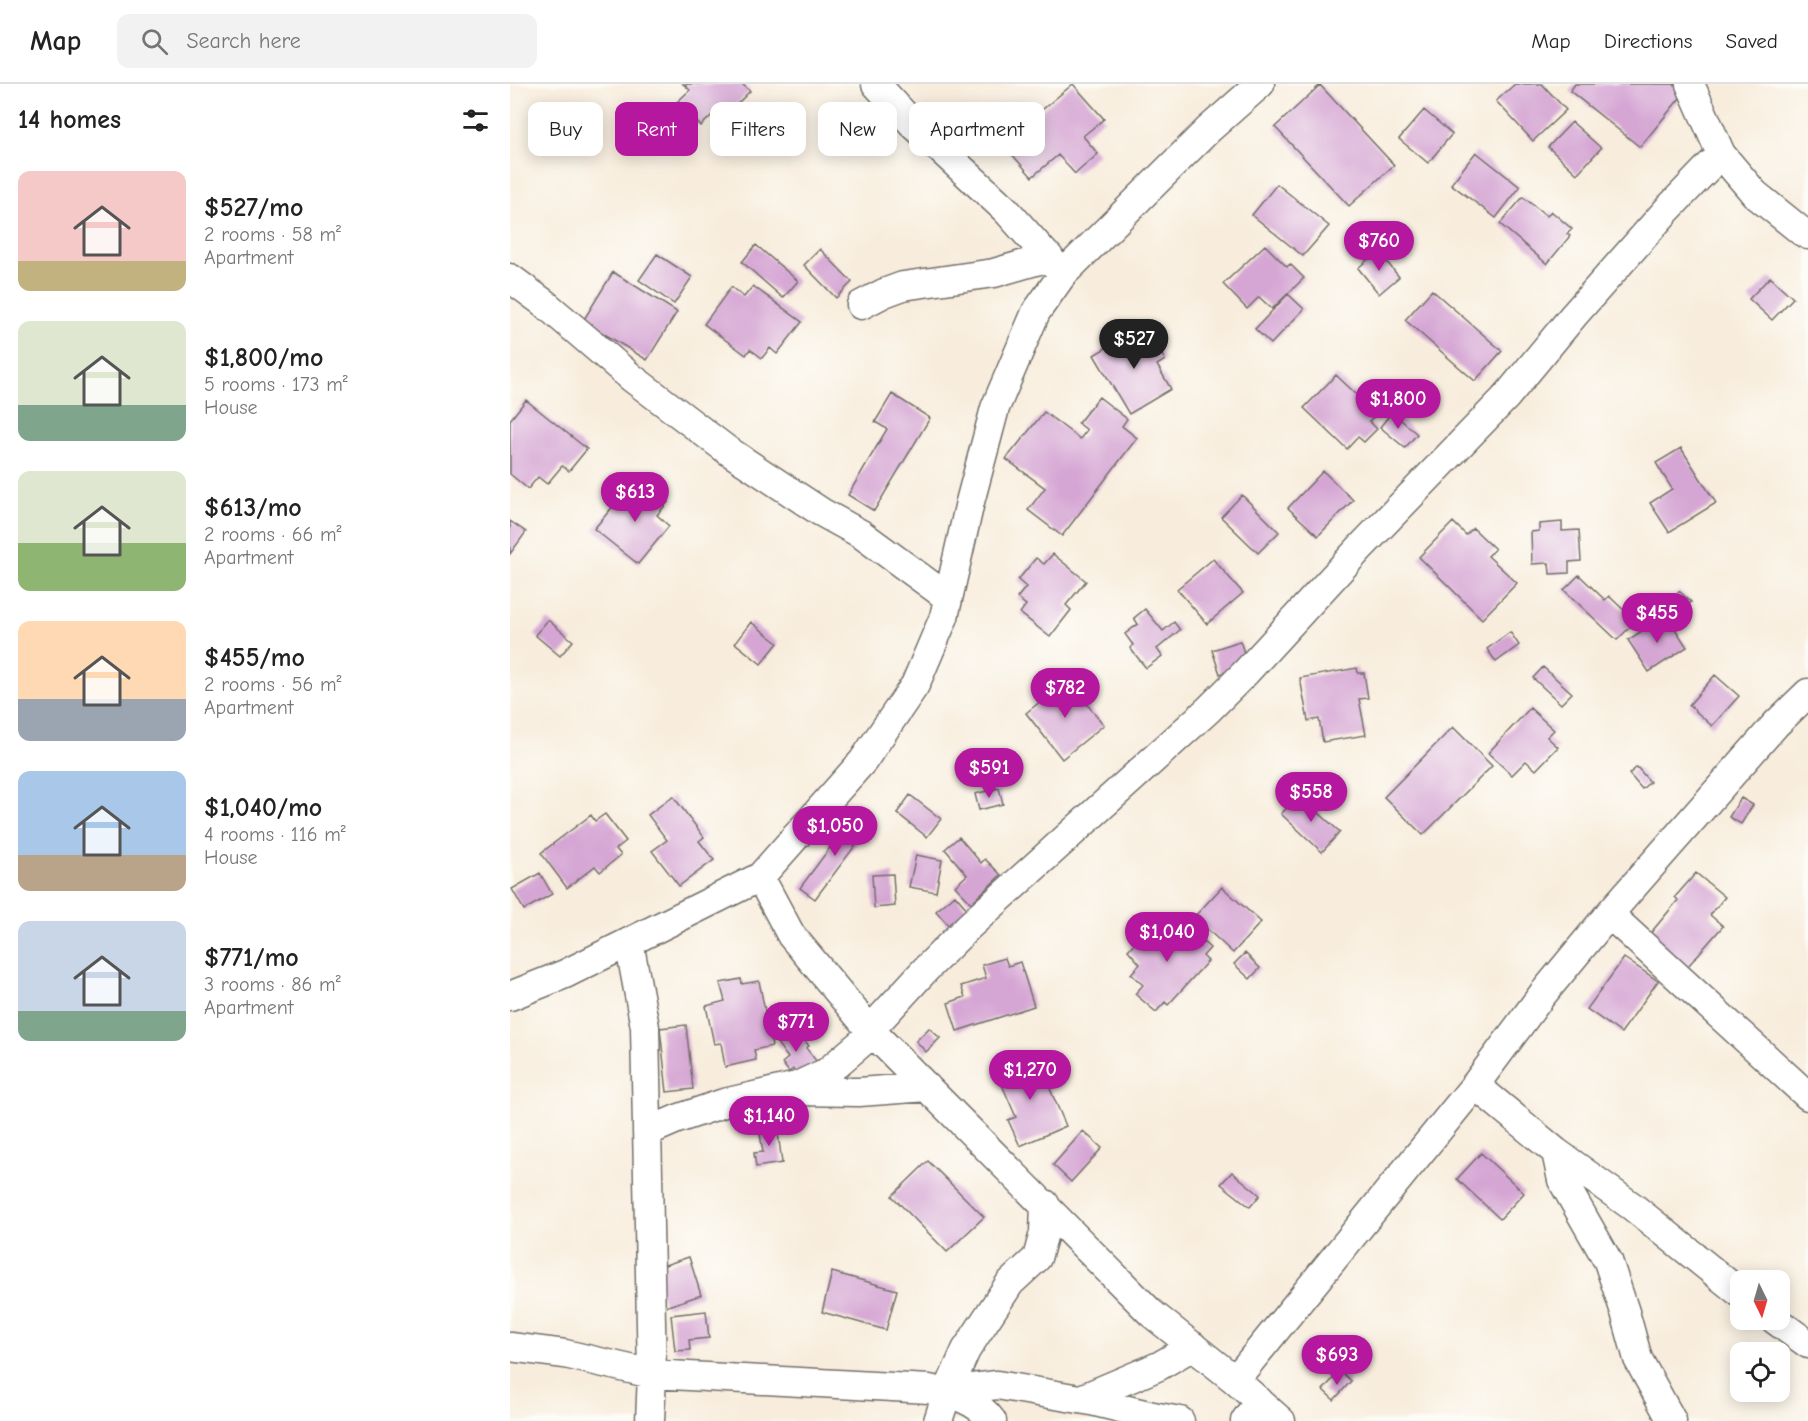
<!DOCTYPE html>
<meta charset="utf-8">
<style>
:root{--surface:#fff;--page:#f2f2f2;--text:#222;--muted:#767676;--line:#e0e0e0;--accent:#b5179e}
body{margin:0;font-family:"Comic Neue",sans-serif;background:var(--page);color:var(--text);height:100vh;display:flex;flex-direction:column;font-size:22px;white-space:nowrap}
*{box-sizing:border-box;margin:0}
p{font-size:20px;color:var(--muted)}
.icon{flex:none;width:33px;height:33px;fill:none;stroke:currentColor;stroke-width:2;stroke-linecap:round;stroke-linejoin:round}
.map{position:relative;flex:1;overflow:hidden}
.side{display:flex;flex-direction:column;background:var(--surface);width:510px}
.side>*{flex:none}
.banner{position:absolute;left:18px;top:18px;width:570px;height:54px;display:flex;gap:12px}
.needle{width:39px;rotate:175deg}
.tools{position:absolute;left:1220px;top:1186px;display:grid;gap:12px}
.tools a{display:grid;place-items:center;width:60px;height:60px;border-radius:12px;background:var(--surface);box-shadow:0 3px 15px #0003;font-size:30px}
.price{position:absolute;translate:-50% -51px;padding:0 14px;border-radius:21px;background:var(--accent);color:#fff;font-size:20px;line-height:39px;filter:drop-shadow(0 2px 3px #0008)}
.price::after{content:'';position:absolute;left:50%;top:36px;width:18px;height:14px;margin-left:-9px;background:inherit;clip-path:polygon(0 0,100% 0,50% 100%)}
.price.on{background:#222;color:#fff}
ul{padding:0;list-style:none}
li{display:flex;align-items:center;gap:18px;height:150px;padding:0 18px}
li span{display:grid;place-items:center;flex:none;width:168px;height:120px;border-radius:12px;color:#555}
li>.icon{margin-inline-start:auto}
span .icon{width:72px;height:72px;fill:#fffc;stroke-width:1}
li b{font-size:26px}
h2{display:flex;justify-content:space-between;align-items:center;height:72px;padding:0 18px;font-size:26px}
.tag{padding:0 21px;border-radius:12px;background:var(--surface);box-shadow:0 3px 15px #0003;font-size:21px;line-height:54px}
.tag.on{background:var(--accent);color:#fff}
header{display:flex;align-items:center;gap:36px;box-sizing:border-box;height:84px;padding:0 30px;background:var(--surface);border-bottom:2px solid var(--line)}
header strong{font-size:28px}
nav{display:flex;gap:33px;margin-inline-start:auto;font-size:21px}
.search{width:420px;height:54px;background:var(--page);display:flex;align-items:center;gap:15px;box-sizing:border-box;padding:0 21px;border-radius:12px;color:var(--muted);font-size:22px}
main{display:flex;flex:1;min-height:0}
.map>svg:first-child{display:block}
.building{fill:#d5a6d4}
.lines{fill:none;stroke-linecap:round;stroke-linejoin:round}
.street-casing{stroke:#736f69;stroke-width:31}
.street{stroke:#fff;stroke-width:28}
</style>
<header>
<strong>Map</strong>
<div class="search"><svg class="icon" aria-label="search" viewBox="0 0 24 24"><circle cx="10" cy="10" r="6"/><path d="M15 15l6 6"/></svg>Search here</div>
<nav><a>Map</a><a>Directions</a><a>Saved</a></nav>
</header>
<main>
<section class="side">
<h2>14 homes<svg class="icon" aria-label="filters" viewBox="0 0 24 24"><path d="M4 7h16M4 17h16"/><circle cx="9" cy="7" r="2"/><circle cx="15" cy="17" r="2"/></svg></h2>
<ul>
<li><span style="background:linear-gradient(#f6c9c9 75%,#c2b280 0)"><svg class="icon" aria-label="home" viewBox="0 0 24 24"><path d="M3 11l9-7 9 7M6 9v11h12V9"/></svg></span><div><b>$527/mo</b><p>2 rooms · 58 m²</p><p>Apartment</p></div></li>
<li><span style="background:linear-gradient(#dfe7d0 70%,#7fa58c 0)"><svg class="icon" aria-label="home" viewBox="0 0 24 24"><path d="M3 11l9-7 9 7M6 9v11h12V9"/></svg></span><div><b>$1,800/mo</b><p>5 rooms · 173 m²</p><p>House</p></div></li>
<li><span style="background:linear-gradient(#dfe7d0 60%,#8fb573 0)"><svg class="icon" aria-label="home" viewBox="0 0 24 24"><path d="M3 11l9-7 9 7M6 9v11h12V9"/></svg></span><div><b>$613/mo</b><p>2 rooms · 66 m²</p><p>Apartment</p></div></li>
<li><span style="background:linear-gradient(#ffd9b3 65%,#9aa5b1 0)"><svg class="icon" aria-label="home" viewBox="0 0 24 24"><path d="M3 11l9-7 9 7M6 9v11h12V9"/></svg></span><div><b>$455/mo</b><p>2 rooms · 56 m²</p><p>Apartment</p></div></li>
<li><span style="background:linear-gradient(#a9c7e8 70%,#b9a48a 0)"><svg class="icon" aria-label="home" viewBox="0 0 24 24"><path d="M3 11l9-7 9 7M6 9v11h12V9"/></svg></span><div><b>$1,040/mo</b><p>4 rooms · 116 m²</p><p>House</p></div></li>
<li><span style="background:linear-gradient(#c9d6e8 75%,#7fa58c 0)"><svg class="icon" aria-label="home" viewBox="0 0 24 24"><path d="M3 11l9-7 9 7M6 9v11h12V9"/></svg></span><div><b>$771/mo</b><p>3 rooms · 86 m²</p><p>Apartment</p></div></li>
</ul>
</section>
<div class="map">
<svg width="1298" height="1337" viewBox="0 0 1298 1337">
<rect width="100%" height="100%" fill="#fdfcf7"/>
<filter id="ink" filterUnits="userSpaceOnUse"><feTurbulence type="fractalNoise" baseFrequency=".0167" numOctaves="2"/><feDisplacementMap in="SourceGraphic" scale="12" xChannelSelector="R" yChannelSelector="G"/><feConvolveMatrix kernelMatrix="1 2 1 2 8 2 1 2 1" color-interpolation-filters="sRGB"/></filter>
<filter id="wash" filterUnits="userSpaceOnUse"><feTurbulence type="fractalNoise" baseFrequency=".008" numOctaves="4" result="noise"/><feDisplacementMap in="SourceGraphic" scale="24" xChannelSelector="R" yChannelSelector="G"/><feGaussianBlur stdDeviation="1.35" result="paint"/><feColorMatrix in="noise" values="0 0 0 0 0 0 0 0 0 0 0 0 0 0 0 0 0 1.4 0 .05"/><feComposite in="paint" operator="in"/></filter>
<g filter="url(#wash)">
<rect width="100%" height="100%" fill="#f8eddd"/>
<g id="blocks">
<path class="building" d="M173 0H232L240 7 211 36 204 29 191 42 167 18 180 6Z
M563 0 594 35 573 52 588 70 565 90 548 71 522 93 492 59Z
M1005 0H1032L1056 26 1023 57 986 17Z
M1065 0H1163L1174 9 1130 63 1060 7Z
M810 1 884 81 839 122 765 43Z
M914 26 942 50 918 79 889 55Z
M1062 38 1091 64 1067 90 1038 63Z
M966 68 1010 103 986 134 941 100Z
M767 100 819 142 793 172 742 131Z
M1013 113 1037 132 1041 127 1062 145 1057 150 1060 152 1037 180 990 140Z
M246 161 288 197 273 214 232 178Z
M755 161 777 183 780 180 794 194 762 225 749 213 737 225 713 200Z
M310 165 342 198 326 214 294 181Z
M868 167 889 193 869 210 848 184Z
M147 170 182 193 164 220 129 196Z
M103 188 167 228 137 276 73 237Z
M1260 193 1283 214 1262 236 1239 215Z
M243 202 292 238 267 270 260 264 252 274 240 265 236 271 194 240 221 203 234 213Z
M922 206 992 267 965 297 895 236Z
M778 210 794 225 761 260 745 245Z
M629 244 641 264 646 260 655 276 647 281 661 305 619 330 584 271Z
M826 291 867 330 859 337 867 345 854 358 848 353 837 365 794 324Z
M382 310 420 334 364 427 338 411 377 345 365 338Z
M589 313 617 335 612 342 627 354 552 452 518 426 535 404 496 375 534 328 570 355 577 346 568 339Z
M16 316 77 365 59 387 52 382 37 400 28 393 18 405 0 390V336Z
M882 328 907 350 895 364 870 343Z
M1171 364 1206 419 1159 448 1140 419 1162 405 1146 379Z
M813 387 843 416 808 452 778 424Z
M135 400 158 418 147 431 159 442 128 480 84 445 116 407 124 414Z
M732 411 769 448 748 469 711 433Z
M0 437 16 448 0 470Z
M943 438 956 451 963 444 985 465 978 472 1007 499 972 535 909 473Z
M1052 438V447L1069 446 1071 477 1059 478V489L1040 490 1039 479 1022 480 1021 448 1029 447V440Z
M543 470 576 497 556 521 561 526 540 553 510 529 516 521 507 514 516 503 508 496 526 474 534 480Z
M703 475 733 509 697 540 667 505Z
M1069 491 1095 516 1099 512 1120 532 1117 536 1122 541 1107 556 1054 506Z
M1169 507 1181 518 1172 527 1161 516Z
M635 525 653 547 664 538 670 546 647 565 652 572 636 584 620 564 623 561 615 550 628 540 624 534Z
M1156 531 1177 563 1139 588 1118 556Z
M38 536 63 557 50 572 25 551Z
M241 538 268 559 251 580 225 559Z
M1000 548 1009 561 986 578 977 565Z
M730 557 738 580 710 590 702 566Z
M1033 583 1062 609 1051 620 1023 594Z
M847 584 848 589H854L858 614 849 615 856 651 813 658 809 635 798 637 790 594Z
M1205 591 1229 612 1202 642 1179 621Z
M557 596 594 641 552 675 516 629Z
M1020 624 1044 646 1037 653 1048 663 1026 686 1016 677 1002 691 978 669Z
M943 643 982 682 913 751 874 713Z
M1127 683 1140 698 1132 705 1119 690Z
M489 704 493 720 469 726 465 710Z
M400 711 431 735 417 753 387 729Z
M789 711 830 748 812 768 771 730Z
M163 712 194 753 189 757 204 776 169 802 142 767 157 756 138 731Z
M1231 714 1243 721 1231 740 1219 733Z
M95 730 116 757 106 765 111 771 90 788 85 782 57 804 31 769 81 731 85 737Z
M344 731 360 742 305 815 290 804Z
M449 753 471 779 475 775 491 791 461 819 445 802 457 791 435 765Z
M406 771 432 776 426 808 399 803Z
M30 789 42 810 14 826 2 805Z
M1186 789 1215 813 1200 831 1213 842 1172 889 1134 857 1168 816 1165 813Z
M383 790 385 822 364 824 362 791Z
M712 803 751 838 723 869 684 833Z
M445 811 457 825 438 841 426 827Z
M653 838 662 845 666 841 673 846 676 842 700 864 693 872 698 877 658 921 655 918 646 928 625 910 633 901 621 890 630 880 618 866 636 847 641 851Z
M735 869 750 884 740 895 724 880Z
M495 874 498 882 510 878 524 922 447 947 438 919 455 913 451 902 476 894 472 881Z
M1114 874 1148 897 1111 949 1077 925Z
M231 895 232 900 249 897 262 962 244 966 246 976 215 983 211 959 204 960 196 922 215 917 210 899Z
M176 941 183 1005 157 1008 150 944Z
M419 944 430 954 416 968 406 957Z
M286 945 299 962 296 964 307 978 288 991 283 985 279 988 272 979 278 974 267 959Z
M525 970 556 1042 510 1062 498 1036 506 1033 486 987Z
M267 1041 272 1079 246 1083 244 1069 253 1068 249 1044Z
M573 1047 592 1064 561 1098 543 1081Z
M971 1069 1014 1109 990 1135 947 1095Z
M418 1077 474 1133 437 1168 382 1112Z
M722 1088 750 1111 740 1123 711 1100Z
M179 1173 191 1211 155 1223 143 1185Z
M322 1188 387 1206 376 1246 312 1228Z
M196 1227 199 1254 179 1256 180 1266 165 1267 161 1231Z
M830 1287 841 1297 824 1316 813 1306Z"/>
</g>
</g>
<g filter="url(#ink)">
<use href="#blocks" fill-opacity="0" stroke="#736f69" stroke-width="1.5"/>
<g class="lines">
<defs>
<path id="street" d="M366 0 402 39 496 126 553 190
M1180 0 1211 70 1245 110 1291 147 1298 151
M0 194 34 219 122 294 217 366 311 428 351 450 437 513
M351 221 374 209 393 202 484 189 539 173
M250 793 281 851 360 946 641 1229 725 1296 771 1337
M1099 830 1298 1012
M119 858 135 943 142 1290 140 1337
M0 912 55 890 250 793 353 677 405 601 434 533 460 418 485 324 526 228 553 190 698 46 750 0
M360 946 415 886 459 842 698 626 736 588 849 465 996 313 1064 231 1157 126 1211 70
M965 1001 1046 1068 1123 1123 1230 1209
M284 1007 349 1008 417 1003
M137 1048 167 1035 214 1019 287 1002 317 988 363 949
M1046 1068 1052 1096 1098 1177 1115 1228 1128 1275 1162 1337
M1265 1236 1298 1260
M0 1263 55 1270 142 1290 419 1305C443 1310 467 1316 482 1337
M725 1296 965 1001 1032 911 1099 830 1266 640 1298 609
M449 1312 462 1304 487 1301 581 1317 643 1332 670 1337
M571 1315 649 1282 683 1262
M428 1337 437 1309 456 1266 500 1199 527 1174 534 1149 535 1120
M735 1337 749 1317"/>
</defs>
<use href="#street" class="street-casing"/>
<use href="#street" class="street"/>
</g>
</g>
</svg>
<div class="tools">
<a><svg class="needle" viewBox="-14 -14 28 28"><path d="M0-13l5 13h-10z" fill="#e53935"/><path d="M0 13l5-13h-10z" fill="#767676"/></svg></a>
<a><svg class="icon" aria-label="locate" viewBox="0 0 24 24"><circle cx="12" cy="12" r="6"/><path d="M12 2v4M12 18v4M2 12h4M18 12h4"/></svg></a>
</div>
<b class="price" style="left:869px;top:188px">$760</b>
<b class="price on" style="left:624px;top:286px">$527</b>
<b class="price" style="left:888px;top:346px">$1,800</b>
<b class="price" style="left:125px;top:439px">$613</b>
<b class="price" style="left:1147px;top:560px">$455</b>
<b class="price" style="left:555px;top:635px">$782</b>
<b class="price" style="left:479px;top:715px">$591</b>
<b class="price" style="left:801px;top:739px">$558</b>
<b class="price" style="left:325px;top:773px">$1,050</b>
<b class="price" style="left:657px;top:879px">$1,040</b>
<b class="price" style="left:286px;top:969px">$771</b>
<b class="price" style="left:520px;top:1017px">$1,270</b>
<b class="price" style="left:259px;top:1063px">$1,140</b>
<b class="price" style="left:827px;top:1302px">$693</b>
<div class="banner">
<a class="tag">Buy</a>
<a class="tag on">Rent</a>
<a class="tag">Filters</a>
<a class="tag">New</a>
<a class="tag">Apartment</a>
</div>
</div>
</main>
